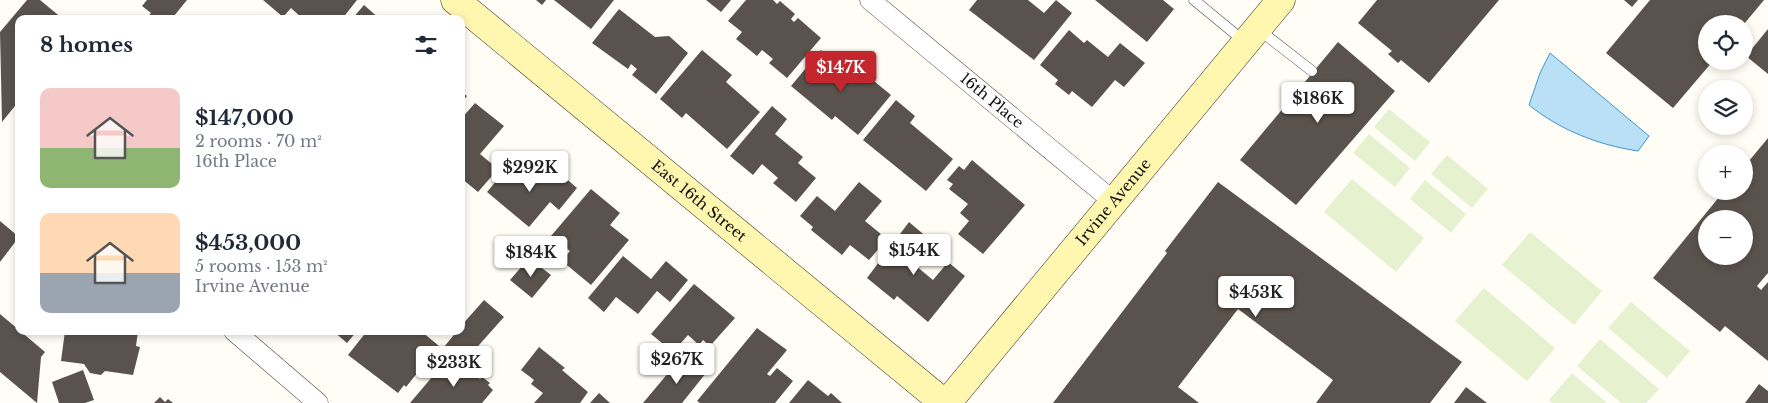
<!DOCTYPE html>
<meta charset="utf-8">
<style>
:root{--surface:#fff;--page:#f6f6f7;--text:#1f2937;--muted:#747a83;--accent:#c4262e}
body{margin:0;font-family:"Libre Baskerville",serif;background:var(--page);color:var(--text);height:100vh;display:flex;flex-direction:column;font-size:19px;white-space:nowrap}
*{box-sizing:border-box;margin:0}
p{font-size:16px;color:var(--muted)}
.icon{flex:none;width:28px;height:28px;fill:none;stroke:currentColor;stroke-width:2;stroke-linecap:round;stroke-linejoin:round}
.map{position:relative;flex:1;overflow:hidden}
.drawer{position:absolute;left:15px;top:15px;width:450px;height:320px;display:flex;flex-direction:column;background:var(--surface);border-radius:10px;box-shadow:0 2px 8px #0003}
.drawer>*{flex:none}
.buttons{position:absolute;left:1698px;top:15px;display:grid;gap:10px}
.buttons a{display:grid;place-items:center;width:55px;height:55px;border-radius:50%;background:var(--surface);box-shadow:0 2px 8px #0003;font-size:25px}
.price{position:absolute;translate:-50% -42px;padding:0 11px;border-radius:5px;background:#fff;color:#222;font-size:16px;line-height:32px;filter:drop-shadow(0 1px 2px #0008)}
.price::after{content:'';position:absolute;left:50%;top:30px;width:15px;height:11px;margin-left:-8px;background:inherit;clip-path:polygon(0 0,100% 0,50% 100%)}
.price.selected{background:var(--accent);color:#fff}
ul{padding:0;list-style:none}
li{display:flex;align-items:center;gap:15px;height:125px;padding:0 25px}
li span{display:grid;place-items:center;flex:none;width:140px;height:100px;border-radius:10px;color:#555}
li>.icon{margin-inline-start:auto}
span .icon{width:60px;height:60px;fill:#fffc;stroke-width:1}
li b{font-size:21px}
h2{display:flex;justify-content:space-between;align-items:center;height:60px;padding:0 25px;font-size:21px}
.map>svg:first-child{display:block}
.pitch{fill:#e6f2cf}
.water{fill:#b9e0f7;stroke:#3f96cf}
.building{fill:#5a524d;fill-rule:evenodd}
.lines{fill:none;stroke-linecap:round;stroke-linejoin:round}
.lane-casing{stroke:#444;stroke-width:11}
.street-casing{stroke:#444;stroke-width:21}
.secondary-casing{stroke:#333;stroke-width:29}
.lane{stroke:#fff;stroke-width:10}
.street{stroke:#fff;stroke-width:20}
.secondary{stroke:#fff6b0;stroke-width:28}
.labels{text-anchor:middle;stroke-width:5;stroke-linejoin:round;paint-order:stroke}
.street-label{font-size:15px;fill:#111;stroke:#fff}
</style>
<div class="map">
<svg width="1768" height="403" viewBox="0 0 1768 403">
<rect width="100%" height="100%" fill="#fffdf5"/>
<path class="pitch" d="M1389 109 1430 142 1415 161 1374 127Z
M1369 134 1410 168 1395 187 1353 153Z
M1447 155 1488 189 1472 208 1431 174Z
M1352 179 1424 238 1396 272 1324 212Z
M1425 180 1466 214 1451 233 1410 199Z
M1530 232 1602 291 1574 325 1502 265Z
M1484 288 1555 348 1527 381 1455 321Z
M1631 302 1690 351 1667 378 1608 328Z
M1600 339 1659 389 1646 403H1621L1577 366Z
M1572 373 1607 403H1552L1549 400Z"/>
<path class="water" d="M1550 53 1649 136 1638 151C1598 145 1560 130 1529 105L1540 73Z"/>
<path class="building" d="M27 0H40L63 19H19V101L2 122 0 32Z
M147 0H187L174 16 176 19H146L151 13 142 6Z
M263 0H357L342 19H303L291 8 283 17Z
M536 0H546L542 5Z
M554 0H614L591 29Z
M706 0H731L721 12Z
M746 0H773L777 4 780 1 795 14 791 19 794 22 798 18 821 38 787 78 769 63 773 59 762 50 757 56 736 39 742 32 728 21Z
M977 0H1028L1044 13 1056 0 1072 13 1034 60 969 10Z
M1095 0H1163L1174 9 1147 42Z
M1377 0H1499L1429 83 1401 60 1398 63 1388 54 1392 51 1358 23Z
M1624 0H1638L1632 7Z
M1650 0H1764L1744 24H1706V61H1713L1673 108 1606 53Z
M364 5 380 19H352Z
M619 9 655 37 669 36 688 53 656 94 632 75 637 69 631 64 628 69 592 43Z
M1768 29V74L1746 56Z
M1069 30 1084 43 1087 40 1108 57 1120 43 1145 63 1124 87 1115 80 1092 107 1072 91 1069 95 1055 84 1058 80 1040 65Z
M1338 42 1395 91 1296 205 1240 160Z
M702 50 732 75 726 82 760 112 727 149 686 113 682 118 660 99Z
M821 50 856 80 863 72 891 95 858 135 835 116 832 120 791 86Z
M461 92 467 96 461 103Z
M896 100 915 116 910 123 953 159 926 191 863 140Z
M475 103 504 126 480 154 498 169 478 192 461 178V119Z
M772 106 787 119 775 134 803 157 798 163 816 178 796 202 773 183 778 178 762 164 753 175 730 156Z
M1768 138V273L1757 286 1761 290 1768 282V361L1725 326 1720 332 1653 278 1724 191H1744V167ZM1706 219H1744V256H1706Z
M972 160 1025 205 983 254 958 234 969 221 960 213 968 204 949 189 953 184 947 180 959 166 964 170Z
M511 163 529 179 535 173 545 181 555 169 577 188 559 210 550 202 529 227 487 192Z
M859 182 882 201 865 221 887 239 869 260 850 245 842 255 811 230 813 227 800 216 817 196 835 211Z
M1218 182 1462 362 1430 403H1316L1333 380 1238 309 1178 387 1199 403H1053L1167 253 1165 251Z
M591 189 620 213 610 225 629 240 591 285 562 261 570 251 551 236Z
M0 221 19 237 0 262Z
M909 222 928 238 910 261 933 280 948 262 965 276 928 322 897 296 894 300 867 278Z
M623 256 651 279 666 261 688 280 670 302 657 291 638 314 616 297 604 312 588 298Z
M529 258 551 275 532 298 510 280Z
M694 284 735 318 710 346 703 340 699 345 688 335 673 352 651 334Z
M484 300 504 317 463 363 444 347 457 331H461V326Z
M0 314 45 352 41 357 37 403 0 372Z
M757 328 787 350 767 374 770 376 777 368 793 381 775 403H700L697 401Z
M65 331H138L136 346 140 347 133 375 105 371 101 375 90 373 84 364 61 361Z
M333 331H357L347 343Z
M367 331H421L439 346 406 387 404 385 398 393 348 355Z
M539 347 565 368 562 370 588 392 580 403H534L543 393 531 384 534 380 521 370Z
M687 358 706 373 682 403H643L669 372 672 375Z
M460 362 480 379 482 377 490 383 488 385 493 390 482 403H410L438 370 442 372 447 366 452 371Z
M83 370 94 400 85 403H59L52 382Z
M808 380 828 396 831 393 842 403H789Z
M1759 384 1768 391V403H1745Z
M1466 387 1487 403H1454Z
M599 393 610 403H590Z
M160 397 165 402 168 399 173 403H154Z"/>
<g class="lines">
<defs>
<path id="lane" d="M1194 0 1245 42
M1258 29 1312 71"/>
<g id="street">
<path id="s1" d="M870 0 1113 201"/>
<path d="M234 331 318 403"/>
</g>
<g id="secondary">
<path id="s2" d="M455 0 944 403"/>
<path id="s3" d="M947 403 1281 0"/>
</g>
</defs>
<use href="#lane" class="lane-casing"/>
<use href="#street" class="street-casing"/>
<use href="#secondary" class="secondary-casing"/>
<use href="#lane" class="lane"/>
<use href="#street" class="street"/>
<use href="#secondary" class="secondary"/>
</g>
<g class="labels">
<g class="street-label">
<text dy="5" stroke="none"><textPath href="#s1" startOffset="158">16th Place</textPath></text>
<text dy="5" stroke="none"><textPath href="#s2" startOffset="316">East 16th Street</textPath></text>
<text dy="5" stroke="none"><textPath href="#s3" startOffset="261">Irvine Avenue</textPath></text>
</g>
</g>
</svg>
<div class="buttons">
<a><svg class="icon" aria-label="locate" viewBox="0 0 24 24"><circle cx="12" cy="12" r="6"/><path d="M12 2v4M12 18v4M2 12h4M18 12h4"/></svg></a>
<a><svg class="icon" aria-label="layers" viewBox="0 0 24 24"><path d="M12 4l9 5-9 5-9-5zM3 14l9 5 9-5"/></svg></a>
<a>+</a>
<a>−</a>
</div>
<b class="price selected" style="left:841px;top:93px">$147K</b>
<b class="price" style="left:1318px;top:124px">$186K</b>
<b class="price" style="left:530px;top:193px">$292K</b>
<b class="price" style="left:914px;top:276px">$154K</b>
<b class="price" style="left:531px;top:278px">$184K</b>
<b class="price" style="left:1256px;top:318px">$453K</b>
<b class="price" style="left:677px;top:385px">$267K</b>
<b class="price" style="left:454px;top:388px">$233K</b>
<section class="drawer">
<h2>8 homes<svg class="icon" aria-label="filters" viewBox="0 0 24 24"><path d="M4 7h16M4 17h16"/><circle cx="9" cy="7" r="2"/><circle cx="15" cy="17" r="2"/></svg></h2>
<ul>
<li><span style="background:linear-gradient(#f6c9c9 60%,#8fb573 0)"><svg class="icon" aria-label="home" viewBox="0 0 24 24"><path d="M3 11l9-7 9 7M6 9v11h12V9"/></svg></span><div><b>$147,000</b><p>2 rooms · 70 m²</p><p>16th Place</p></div></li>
<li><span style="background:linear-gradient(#ffd9b3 60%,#9aa5b1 0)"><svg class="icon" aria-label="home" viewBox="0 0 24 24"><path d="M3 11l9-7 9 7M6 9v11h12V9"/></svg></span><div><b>$453,000</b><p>5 rooms · 153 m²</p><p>Irvine Avenue</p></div></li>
</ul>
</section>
</div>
